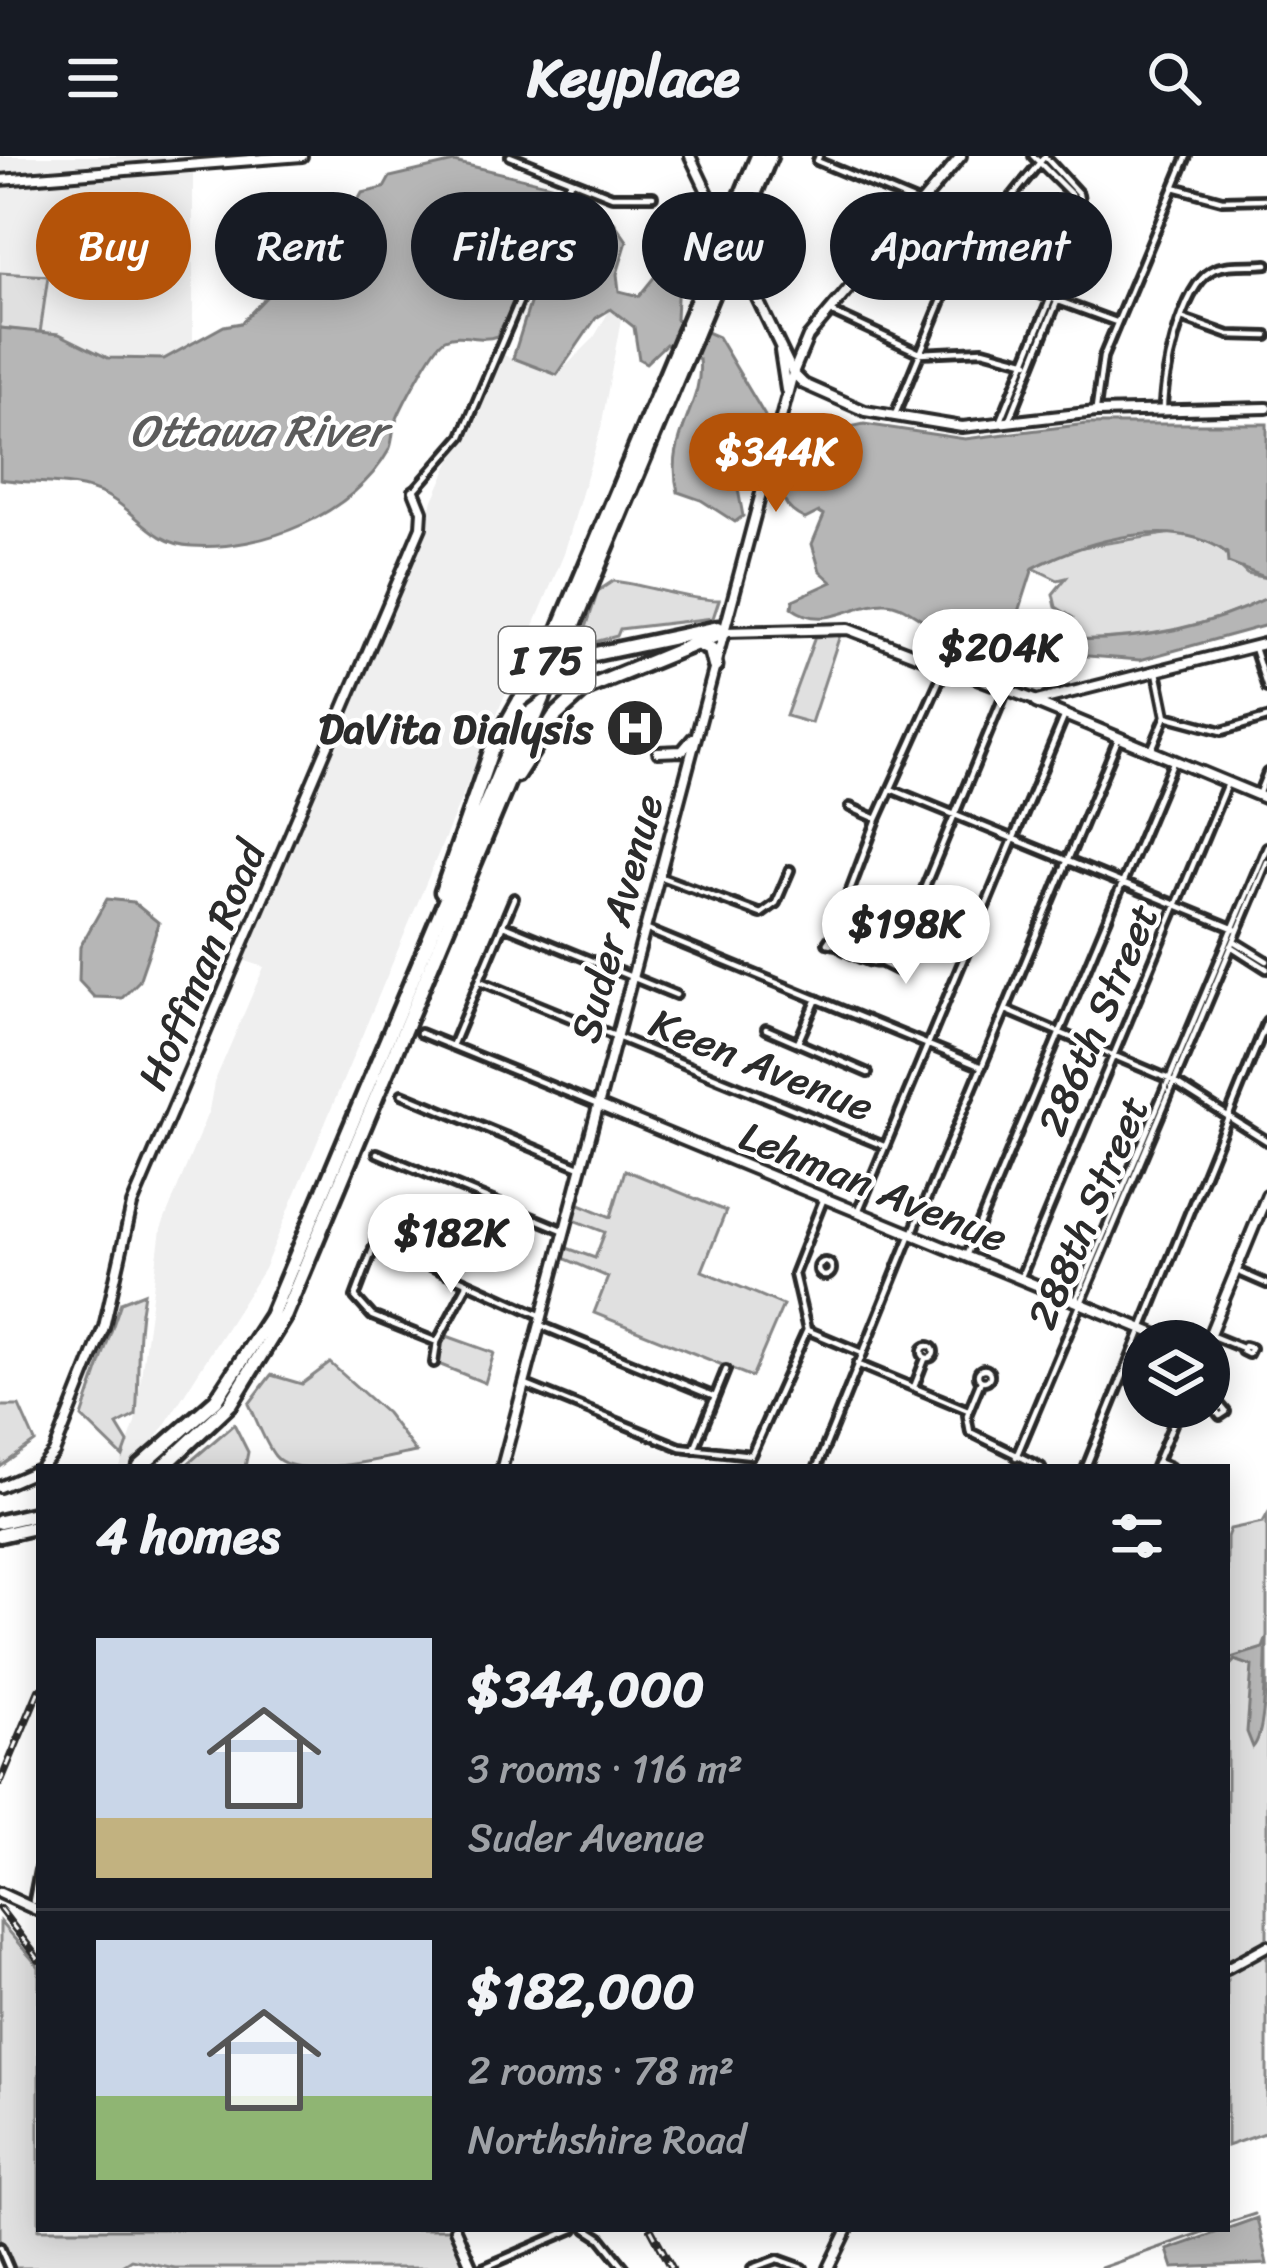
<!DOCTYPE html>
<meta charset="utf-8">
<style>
:root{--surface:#171b24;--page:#20242c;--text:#f1f3f6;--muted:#9ea1a6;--line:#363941;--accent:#b45309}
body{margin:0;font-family:Sriracha,sans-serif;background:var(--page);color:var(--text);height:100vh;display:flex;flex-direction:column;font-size:45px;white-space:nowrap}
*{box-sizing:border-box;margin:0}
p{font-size:39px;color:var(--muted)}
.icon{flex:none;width:66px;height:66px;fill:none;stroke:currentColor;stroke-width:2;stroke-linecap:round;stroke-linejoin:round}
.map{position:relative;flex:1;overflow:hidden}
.sheet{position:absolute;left:36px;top:1308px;width:1194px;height:768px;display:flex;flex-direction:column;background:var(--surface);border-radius:0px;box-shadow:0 6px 30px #0003}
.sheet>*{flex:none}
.top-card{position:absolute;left:36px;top:36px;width:1197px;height:108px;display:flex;gap:24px}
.fabs{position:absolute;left:1122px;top:1164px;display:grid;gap:24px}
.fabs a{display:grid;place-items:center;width:108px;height:108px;border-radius:50%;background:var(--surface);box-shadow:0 6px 30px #0003;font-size:60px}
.price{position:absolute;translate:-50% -102px;padding:0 27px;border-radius:42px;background:#fff;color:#222;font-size:39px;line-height:78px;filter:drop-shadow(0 3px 6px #0008)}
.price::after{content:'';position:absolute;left:50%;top:72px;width:36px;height:27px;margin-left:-18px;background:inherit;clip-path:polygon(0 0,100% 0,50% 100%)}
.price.current{background:var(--accent);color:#fff}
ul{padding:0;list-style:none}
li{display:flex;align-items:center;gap:36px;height:300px;padding:0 60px}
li+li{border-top:3px solid var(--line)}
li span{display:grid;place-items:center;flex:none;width:336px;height:240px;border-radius:0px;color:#555}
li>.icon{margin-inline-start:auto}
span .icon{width:144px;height:144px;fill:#fffc;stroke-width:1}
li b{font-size:51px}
h2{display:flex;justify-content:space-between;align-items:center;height:144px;padding:0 60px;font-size:51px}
.tag{padding:0 42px;border-radius:54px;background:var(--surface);box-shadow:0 6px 30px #0003;font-size:42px;line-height:108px}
.tag.current{background:var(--accent);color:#fff}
header{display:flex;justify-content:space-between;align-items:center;height:156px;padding:0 60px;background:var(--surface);font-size:54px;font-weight:700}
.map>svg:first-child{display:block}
.built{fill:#efefef}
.green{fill:#e0e0e0;stroke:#868686;stroke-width:3}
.water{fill:#b6b6b6;stroke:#7e7e7e;stroke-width:3}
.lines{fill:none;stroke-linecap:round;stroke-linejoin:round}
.stream{stroke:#7e7e7e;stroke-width:3}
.minor-casing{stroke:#2b2b2b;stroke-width:14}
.tertiary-casing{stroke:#2b2b2b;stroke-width:16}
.secondary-casing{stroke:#2b2b2b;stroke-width:16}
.motorway-casing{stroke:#2b2b2b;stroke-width:21}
.minor{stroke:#fff;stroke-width:4.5}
.tertiary{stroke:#fff;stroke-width:8}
.secondary{stroke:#fff;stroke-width:8}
.motorway{stroke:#fff;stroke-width:12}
.rail-casing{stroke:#2b2b2b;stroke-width:8}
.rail{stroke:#fff;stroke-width:3;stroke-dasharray:9;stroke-linecap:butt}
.secondary-bridge-casing{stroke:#2b2b2b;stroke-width:16;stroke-linecap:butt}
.motorway-bridge-casing{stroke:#2b2b2b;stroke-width:21;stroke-linecap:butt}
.secondary-bridge{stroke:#fff;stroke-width:8}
.motorway-bridge{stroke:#fff;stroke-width:12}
.labels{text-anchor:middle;stroke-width:9;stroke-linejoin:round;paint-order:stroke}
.shield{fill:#fff;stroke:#6b6b6b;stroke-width:3}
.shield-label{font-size:39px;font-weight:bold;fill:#2b2b2b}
.poi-label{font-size:42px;font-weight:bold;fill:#2b2b2b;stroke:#fff;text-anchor:end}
.street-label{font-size:42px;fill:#2b2b2b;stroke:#fff}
.water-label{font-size:45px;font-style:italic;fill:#5c5c5c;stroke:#fff}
</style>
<header><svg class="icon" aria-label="menu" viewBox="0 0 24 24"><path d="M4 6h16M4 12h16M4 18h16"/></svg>Keyplace<svg class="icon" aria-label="search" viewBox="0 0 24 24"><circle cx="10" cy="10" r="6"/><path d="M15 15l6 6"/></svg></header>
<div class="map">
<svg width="1267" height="2112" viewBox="0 0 1267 2112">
<rect width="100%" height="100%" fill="#fff"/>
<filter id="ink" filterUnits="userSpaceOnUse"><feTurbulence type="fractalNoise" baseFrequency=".00833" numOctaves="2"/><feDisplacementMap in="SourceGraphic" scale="24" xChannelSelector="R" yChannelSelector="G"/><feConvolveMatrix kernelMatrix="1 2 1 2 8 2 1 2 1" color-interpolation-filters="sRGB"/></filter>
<g filter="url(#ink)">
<path class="built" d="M0 0H193V192L164 203 133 206 107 202 59 178 0 172Z
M611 152 622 157 601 272 564 398 264 1113 138 1311H120L135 1266 161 1073 209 954 214 927 264 811 240 803 419 376 498 197 557 219 593 183Z"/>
<path class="green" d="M0 117 48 120 40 177 0 172Z
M1179 376 1217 389 1247 418 1267 422V442C1199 475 1126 486 1051 483L1046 462 1064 465 1072 461 1056 451 1053 438 1066 422 1058 424 1033 412 1075 392Z
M613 425C647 429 687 444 719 444L713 462 620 473 617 480 580 490 598 435Z
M840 479 811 567 786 560 815 481Z
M625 1014 726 1055 702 1115 783 1149 752 1221 594 1157 608 1121 561 1101 564 1091 595 1102 605 1076 571 1063 575 1046 611 1061Z
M144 1137C135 1183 140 1214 136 1259L117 1269 128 1287 123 1301 82 1261 121 1146Z
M444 1179 494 1197 485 1227 436 1207Z
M330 1207 386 1257 416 1296C386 1301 296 1326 275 1300 264 1286 257 1264 249 1248L271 1219 302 1228Z
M0 1250H19L35 1286 0 1311Z
M234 1268 248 1296 245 1311H184Z
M1267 1359V1786L1227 1808V1381L1230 1373 1263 1366Z
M0 1766 39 1811V2073H451L468 2112H174L131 2103 117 2112H12L0 2084Z
M1267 1796V1976L1227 1990V1817Z"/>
<path class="water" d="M454 6 555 30 528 114 538 119 546 112 578 54 614 66 627 85 617 118 619 135 639 140 660 114 678 121 676 163 718 181 765 260 761 273 767 286 783 296 820 287 831 275 864 268 965 283 1087 268H1267V422L1228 407 1227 397C1175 358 1086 385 1033 412L1018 459 993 488C971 483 949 477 928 467 913 459 902 447 885 447 854 446 825 476 792 452L793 444 832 426 820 415 812 388 824 359 819 356 805 363C781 352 781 338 779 314L754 310 752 330 747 312H734L743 360 735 366 701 344 678 336C664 280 705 249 699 203L666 188 646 207 639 203 634 171 611 153 596 162 557 219 513 202 532 141 520 136 497 180C479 187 462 175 445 183 434 188 399 255 395 268 392 276 393 287 389 294 353 359 262 395 192 390 152 388 138 356 107 340 76 323 35 329 0 323V172L59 178 108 202 164 203 224 170 241 167 273 134 306 126 324 106 362 37 384 32 390 21Z
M1267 442V469L1140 504 1036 496 1019 489 1026 481C1108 489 1192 479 1267 442Z
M107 743 133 746 159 767 139 825 122 842 94 841 79 825 80 791Z
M1267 1481C1265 1505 1267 1577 1253 1591L1247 1576 1252 1510 1235 1504 1227 1513V1503L1263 1492Z
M1257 2062 1267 2108 1173 2112 1167 2094Z"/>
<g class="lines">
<path class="stream" d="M1227 2067 1255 2058
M1101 2112 1211 2073"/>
<defs>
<path id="minor" d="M510 0 612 40H653
M819 0 817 5 918 47
M1174 31 1222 44 1267 43
M962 102 993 121 1116 166
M829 155 920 197 983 194 1028 206
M1184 163 1229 179 1267 180
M1096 253 1103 201 1187 0
M1163 256C1162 223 1181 133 1211 115 1226 106 1250 110 1267 108
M894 261 956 110 1045 0
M1010 263 1085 76 1079 38 1047 3
M1000 267 1079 73 1071 38 1033 0
M414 335 462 280 570 26
M1254 492 1267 532
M946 510 877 663 836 771 842 793C861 803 882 816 898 796L1006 534
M1166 560 1222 575 1267 562
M1151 595 1166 560 1157 516
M891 633 1235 773
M1258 639 1267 617
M850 651 877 663
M661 721 761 758 776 747 790 714
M503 769 676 839
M645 773 982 911
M836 774 827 787 840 790
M1236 786 1267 805
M1231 790 1267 813
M882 807 896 814V800
M480 825 884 990
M1006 854 1169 923 1267 985
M766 873 868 917
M420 877 598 949
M798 886 817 843
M452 890 514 742
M402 938 580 1011
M377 997 565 1075
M387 1056 355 1141 372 1160 437 1186
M858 1056 1065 559
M912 1078 1119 581
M375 1085 542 1160
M966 1100 1174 604
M818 1113a7 7 0 1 1 14 0a7 7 0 1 1-14 0Z
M1237 1115 1267 1128
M1020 1123 1226 630
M1076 1144 1267 691
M540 1169 715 1241
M807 1174 862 1197
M1210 1179 1242 1192
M922 1196a6 6 0 1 1 12 0a6 6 0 1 1-12 0Z
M1244 1190 1251 1192 1248 1198 1242 1195Z
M434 1207 437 1186 468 1127
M857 1208 968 1254
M978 1219a6 6 0 1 1 12 0a6 6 0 1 1-12 0Z
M981 1225 967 1259 970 1276 1041 1311
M526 1229 680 1291 751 1299 807 1174 794 1118 824 1042
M914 1231 925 1203
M1221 1250 1226 1256 1220 1260 1216 1255Z
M694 1293 726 1214
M1016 1301 1267 706
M1158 1306 1170 1311
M817 1311 911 1078
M1086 1311 1267 865
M1155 1311 1180 1251
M33 1745 39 1714
M587 2073 601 2082 625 2112
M0 2091 9 2112
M483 2112 574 2073
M753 2112 778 2103 803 2112"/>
<path id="tertiary" d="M961 0 808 181 793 217 804 228 865 255 962 271 1096 256 1267 252
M0 24 302 0
M1036 547 1267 643
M658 596 682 595 693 582
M598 949 1172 1185
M1207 1185 1267 1039
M42 1311 54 1297 104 1171 132 1049 421 371 422 355 414 335
M502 1311 724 476 848 473 1037 545 1267 487
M0 1331 39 1314
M0 1737 39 1755
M455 2073 472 2112"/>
<path id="secondary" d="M690 0 719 61
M780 195 786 234
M724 476 793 217 739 105
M1227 1812 1267 1790
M829 2112 848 2073"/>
<path id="motorway" d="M697 487 711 494 715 510
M576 502 718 472
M517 619 554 561 585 533 724 476
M442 736 491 595 520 544
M140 1311 216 1244 271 1160 758 0
M163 1311 231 1247 285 1159 770 0
M0 1366 39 1357
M0 1379 39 1370"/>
</defs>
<use href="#minor" class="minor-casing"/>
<use href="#tertiary" class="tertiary-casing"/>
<use href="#secondary" class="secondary-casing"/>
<use href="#motorway" class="motorway-casing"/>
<use href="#minor" class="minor"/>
<use href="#tertiary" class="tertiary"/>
<use href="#secondary" class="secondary"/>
<use href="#motorway" class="motorway"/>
<defs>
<path id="rail" d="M0 1627 39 1534
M0 1753 39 1804
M651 2073 672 2112"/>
</defs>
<use href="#rail" class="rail-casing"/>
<use href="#rail" class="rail"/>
<defs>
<path id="secondary-bridge" d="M719 61 739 105"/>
<path id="motorway-bridge" d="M520 544 576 502"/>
</defs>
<use href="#secondary-bridge" class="secondary-bridge-casing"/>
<use href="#motorway-bridge" class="motorway-bridge-casing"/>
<use href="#secondary-bridge" class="secondary-bridge"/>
<use href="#motorway-bridge" class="motorway-bridge"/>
</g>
</g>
<defs>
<symbol id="hospital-disc" viewBox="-11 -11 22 22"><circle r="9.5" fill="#2b2b2b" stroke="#fff"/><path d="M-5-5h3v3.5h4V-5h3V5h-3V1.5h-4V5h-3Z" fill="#fff"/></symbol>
</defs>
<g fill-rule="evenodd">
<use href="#hospital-disc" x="602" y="539" width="66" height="66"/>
</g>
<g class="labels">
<rect class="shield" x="499" y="471" width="96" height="66" rx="9"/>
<g class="shield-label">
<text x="547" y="518">I 75</text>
</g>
<g class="poi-label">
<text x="593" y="587">DaVita Dialysis</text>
</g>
<g class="street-label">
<text transform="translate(616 762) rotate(-75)" y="15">Suder Avenue</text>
<text transform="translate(201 809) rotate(-67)" y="15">Hoffman Road</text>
<text transform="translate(1097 863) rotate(-67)" y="15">286th Street</text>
<text transform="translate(762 908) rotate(22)" y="15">Keen Avenue</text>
<text transform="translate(874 1030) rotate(22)" y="15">Lehman Avenue</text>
<text transform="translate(1087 1056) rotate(-67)" y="15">288th Street</text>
</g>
<g class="water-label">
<text x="258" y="290">Ottawa River</text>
</g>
</g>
</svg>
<div class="fabs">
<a><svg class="icon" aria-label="layers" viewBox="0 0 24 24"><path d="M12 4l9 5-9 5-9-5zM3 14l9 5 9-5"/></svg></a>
</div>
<b class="price current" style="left:776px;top:359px">$344K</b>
<b class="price" style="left:1000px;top:555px">$204K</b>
<b class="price" style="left:906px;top:831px">$198K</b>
<b class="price" style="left:451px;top:1140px">$182K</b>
<div class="top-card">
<a class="tag current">Buy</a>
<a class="tag">Rent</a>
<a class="tag">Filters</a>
<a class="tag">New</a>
<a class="tag">Apartment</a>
</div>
<section class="sheet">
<h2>4 homes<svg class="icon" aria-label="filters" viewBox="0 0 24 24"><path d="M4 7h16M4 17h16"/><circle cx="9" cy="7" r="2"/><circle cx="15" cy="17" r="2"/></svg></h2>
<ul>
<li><span style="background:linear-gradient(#c9d6e8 75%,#c2b280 0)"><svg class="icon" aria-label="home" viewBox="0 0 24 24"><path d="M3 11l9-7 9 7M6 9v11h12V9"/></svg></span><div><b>$344,000</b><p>3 rooms · 116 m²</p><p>Suder Avenue</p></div></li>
<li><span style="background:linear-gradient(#c9d6e8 65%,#8fb573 0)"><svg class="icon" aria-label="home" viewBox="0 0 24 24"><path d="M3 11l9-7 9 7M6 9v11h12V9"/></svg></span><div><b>$182,000</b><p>2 rooms · 78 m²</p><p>Northshire Road</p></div></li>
</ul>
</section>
</div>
